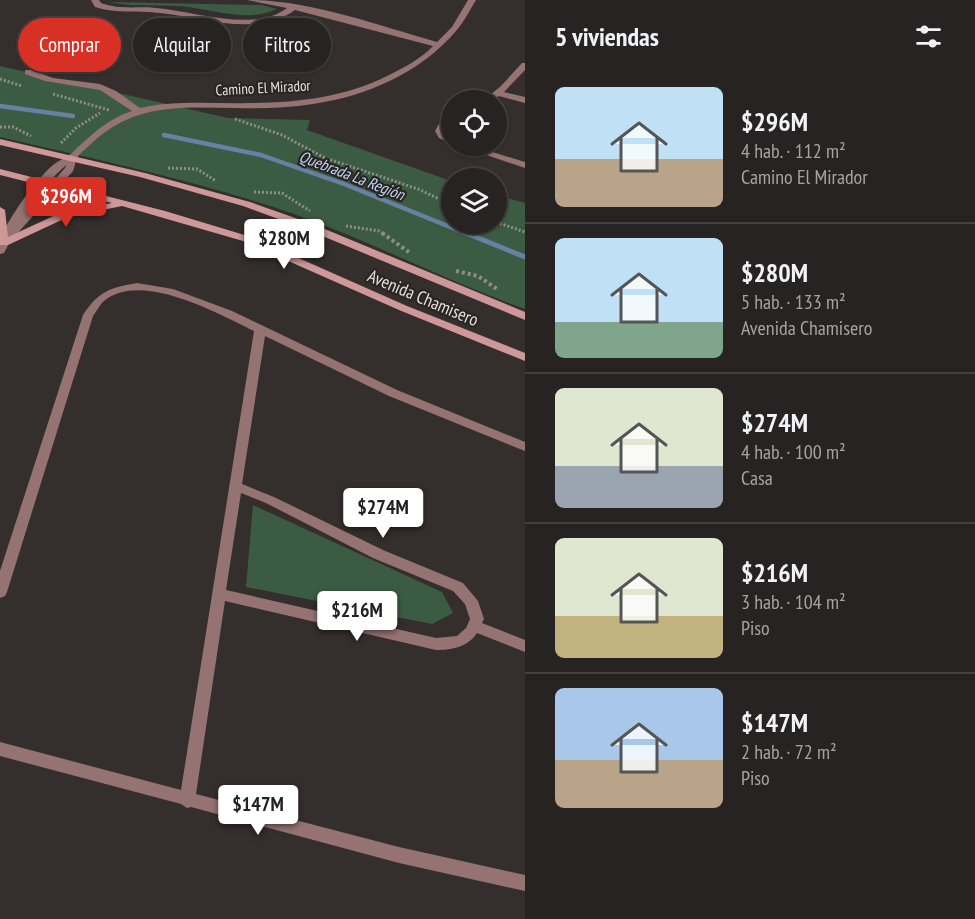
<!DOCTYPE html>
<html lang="es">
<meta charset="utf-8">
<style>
:root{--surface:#272322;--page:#2f2b2a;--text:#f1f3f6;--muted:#a4a4a5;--line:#434040;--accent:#d93025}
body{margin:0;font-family:"PT Sans Narrow",sans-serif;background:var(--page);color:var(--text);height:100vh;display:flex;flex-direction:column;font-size:22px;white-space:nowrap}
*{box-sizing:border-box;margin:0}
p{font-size:20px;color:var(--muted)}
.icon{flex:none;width:33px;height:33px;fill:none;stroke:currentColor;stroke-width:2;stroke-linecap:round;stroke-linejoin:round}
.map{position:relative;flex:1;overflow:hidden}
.side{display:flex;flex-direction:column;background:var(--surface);width:450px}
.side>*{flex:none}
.top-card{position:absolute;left:18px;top:18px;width:417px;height:54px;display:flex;gap:12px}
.fabs{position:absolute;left:441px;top:90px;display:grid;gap:12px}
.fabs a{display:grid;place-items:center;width:66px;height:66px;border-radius:50%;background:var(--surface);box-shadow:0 2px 4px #0004,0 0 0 2px var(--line);font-size:30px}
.price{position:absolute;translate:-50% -51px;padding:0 14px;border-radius:6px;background:#fff;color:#222;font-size:20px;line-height:39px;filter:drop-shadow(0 2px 3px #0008)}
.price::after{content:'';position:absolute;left:50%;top:36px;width:18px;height:14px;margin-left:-9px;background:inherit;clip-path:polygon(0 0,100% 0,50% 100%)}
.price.current{background:var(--accent);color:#fff}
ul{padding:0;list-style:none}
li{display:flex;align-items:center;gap:18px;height:150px;padding:0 30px}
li+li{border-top:2px solid var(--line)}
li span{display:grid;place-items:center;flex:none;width:168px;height:120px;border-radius:9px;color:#555}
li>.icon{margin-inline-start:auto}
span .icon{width:72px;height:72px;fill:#fffc;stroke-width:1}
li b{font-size:26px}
h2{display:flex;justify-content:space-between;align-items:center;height:72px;padding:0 30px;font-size:26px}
.pill{padding:0 21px;border-radius:27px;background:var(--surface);box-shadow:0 2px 4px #0004,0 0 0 2px var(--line);font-size:21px;line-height:54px}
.pill.current{background:var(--accent);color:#fff}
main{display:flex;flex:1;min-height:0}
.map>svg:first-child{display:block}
.green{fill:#3b5c42}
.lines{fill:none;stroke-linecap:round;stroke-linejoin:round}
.stream-far1{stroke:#6880a4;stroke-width:4.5}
.stream{stroke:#6880a4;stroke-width:5}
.path-far1{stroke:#908c8a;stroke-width:3;stroke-dasharray:2 2;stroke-linecap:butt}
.path{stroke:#908c8a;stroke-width:4;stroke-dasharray:3 3;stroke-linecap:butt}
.street{fill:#957373;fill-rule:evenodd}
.secondary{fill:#ce9899;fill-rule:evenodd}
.labels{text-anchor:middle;stroke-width:4.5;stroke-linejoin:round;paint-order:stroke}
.far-street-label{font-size:15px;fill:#e2dfdd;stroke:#2a2523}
.far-water-label{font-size:16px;font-style:italic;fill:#bfd5f5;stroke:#2a2523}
.street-label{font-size:18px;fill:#e2dfdd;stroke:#2a2523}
</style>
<main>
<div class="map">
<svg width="525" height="919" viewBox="0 0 525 919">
<rect width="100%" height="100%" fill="#342f2d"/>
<path class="green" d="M109 2 262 5 277 9C244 24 209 7 175 6 152 5 132 7 109 2Z
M0 66 228 118 310 120 307 130 451 181 452 224H496L497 195 525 203V309C446 281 373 242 294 214 198 181 99 160 0 137Z
M253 505 442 592 453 613 432 624 246 587Z"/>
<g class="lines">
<path class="stream-far1" d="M0 106 73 116
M164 135 261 155 344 184 470 235"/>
<path class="stream" d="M466 233 525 257"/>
<path class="path-far1" d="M0 79 22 86
M53 94 109 110
M235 119 282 135 325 158 418 189 452 205
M0 127H13L31 136
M61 143 76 128 100 113
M168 168 197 169 216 181
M254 192 282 193 310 211
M496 222 525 232
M346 226 379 231 385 235"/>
<path class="path" d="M382 233 409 252
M456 271 478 276 497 289"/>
<path class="street" d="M91 0H99L101 3C119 10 137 6 156 8 194 11 254 33 287 8L247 0C310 0 376 25 437 42L452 27 468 0H476C470 10 464 22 456 31 420 73 367 96 313 104 287 108 261 109 235 108 182 107 135 103 93 142 88 147 81 152 77 158 75 161 75 167 73 171L16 235 13 236 4 253 0 254C0 250 0 244 0 240 7 220 36 179 53 165 59 160 66 158 72 153 91 135 107 119 132 111L100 90 45 81 25 74V70H31L53 78 100 84 116 91 140 108C176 100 212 104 249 103 297 103 345 97 387 76 403 68 421 59 433 46L295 10C257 38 202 17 160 13 138 10 117 14 95 7ZM66 165 65 168 25 213 41 189Z
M522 63H525V70L504 92 525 97V103L499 96 493 100H484L501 86Z
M452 118V125L443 131 452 137V144L439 138 435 131 439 124Z
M460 146H473L525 162V168Z
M137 283 173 289 232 311 397 390 525 442V451L389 396 265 336 242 484 274 497 383 550 463 583 478 601 484 619 482 623 525 640V652L477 633C468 647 452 650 436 650L225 601 196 794 399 847 525 875V891L399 863 191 807 187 808 181 804 0 756V742L181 790 254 331C219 314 141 270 104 301 100 304 97 311 93 316L7 592 5 596 0 598V571L83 315C99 291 109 288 137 283ZM241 493 266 503 373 558 453 591 465 604 470 619 466 628 457 636 436 638 226 590Z"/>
<path class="secondary" d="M0 139 145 173 250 202 315 225 525 312V320L308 230 243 206 140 177 0 145Z
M0 169 165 211 251 237 407 306 525 353V361L399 310 243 241 122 206 68 217 8 245H0V207L5 210 8 237 62 212 112 203 0 175Z"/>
</g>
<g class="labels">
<g class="far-street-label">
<text transform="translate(263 88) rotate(-3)" y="5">Camino El Mirador</text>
</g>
<g class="far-water-label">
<text transform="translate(352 175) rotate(21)" y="6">Quebrada La Región</text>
</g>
<g class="street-label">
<text transform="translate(423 298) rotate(23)" y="6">Avenida Chamisero</text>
</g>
</g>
</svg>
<div class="fabs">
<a><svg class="icon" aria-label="locate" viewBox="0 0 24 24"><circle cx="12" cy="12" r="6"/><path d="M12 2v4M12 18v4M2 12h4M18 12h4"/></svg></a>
<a><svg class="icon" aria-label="layers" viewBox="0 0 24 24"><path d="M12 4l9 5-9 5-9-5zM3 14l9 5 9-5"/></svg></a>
</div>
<b class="price current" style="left:66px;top:228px">$296M</b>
<b class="price" style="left:284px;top:270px">$280M</b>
<b class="price" style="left:383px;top:539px">$274M</b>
<b class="price" style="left:357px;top:642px">$216M</b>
<b class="price" style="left:258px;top:836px">$147M</b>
<div class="top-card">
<a class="pill current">Comprar</a>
<a class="pill">Alquilar</a>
<a class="pill">Filtros</a>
</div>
</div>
<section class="side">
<h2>5 viviendas<svg class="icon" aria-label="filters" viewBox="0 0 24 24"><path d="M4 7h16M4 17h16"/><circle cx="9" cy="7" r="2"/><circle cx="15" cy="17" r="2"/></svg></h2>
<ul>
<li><span style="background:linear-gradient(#bfe0f5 60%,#b9a48a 0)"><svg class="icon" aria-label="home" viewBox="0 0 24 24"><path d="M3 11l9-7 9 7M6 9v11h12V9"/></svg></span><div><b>$296M</b><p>4 hab. · 112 m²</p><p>Camino El Mirador</p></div></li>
<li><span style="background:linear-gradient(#bfe0f5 70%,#7fa58c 0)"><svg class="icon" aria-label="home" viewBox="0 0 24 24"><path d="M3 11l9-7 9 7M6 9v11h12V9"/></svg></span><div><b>$280M</b><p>5 hab. · 133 m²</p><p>Avenida Chamisero</p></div></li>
<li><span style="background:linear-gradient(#dfe7d0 65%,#9aa5b1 0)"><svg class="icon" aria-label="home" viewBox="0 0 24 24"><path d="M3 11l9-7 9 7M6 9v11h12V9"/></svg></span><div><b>$274M</b><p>4 hab. · 100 m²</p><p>Casa</p></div></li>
<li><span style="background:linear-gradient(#dfe7d0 65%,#c2b280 0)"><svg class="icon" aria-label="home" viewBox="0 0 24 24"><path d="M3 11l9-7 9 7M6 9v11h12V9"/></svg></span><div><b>$216M</b><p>3 hab. · 104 m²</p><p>Piso</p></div></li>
<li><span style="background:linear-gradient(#a9c7e8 60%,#b9a48a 0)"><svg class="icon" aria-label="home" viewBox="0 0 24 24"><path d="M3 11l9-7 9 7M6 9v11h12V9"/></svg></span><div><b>$147M</b><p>2 hab. · 72 m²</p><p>Piso</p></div></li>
</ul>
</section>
</main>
